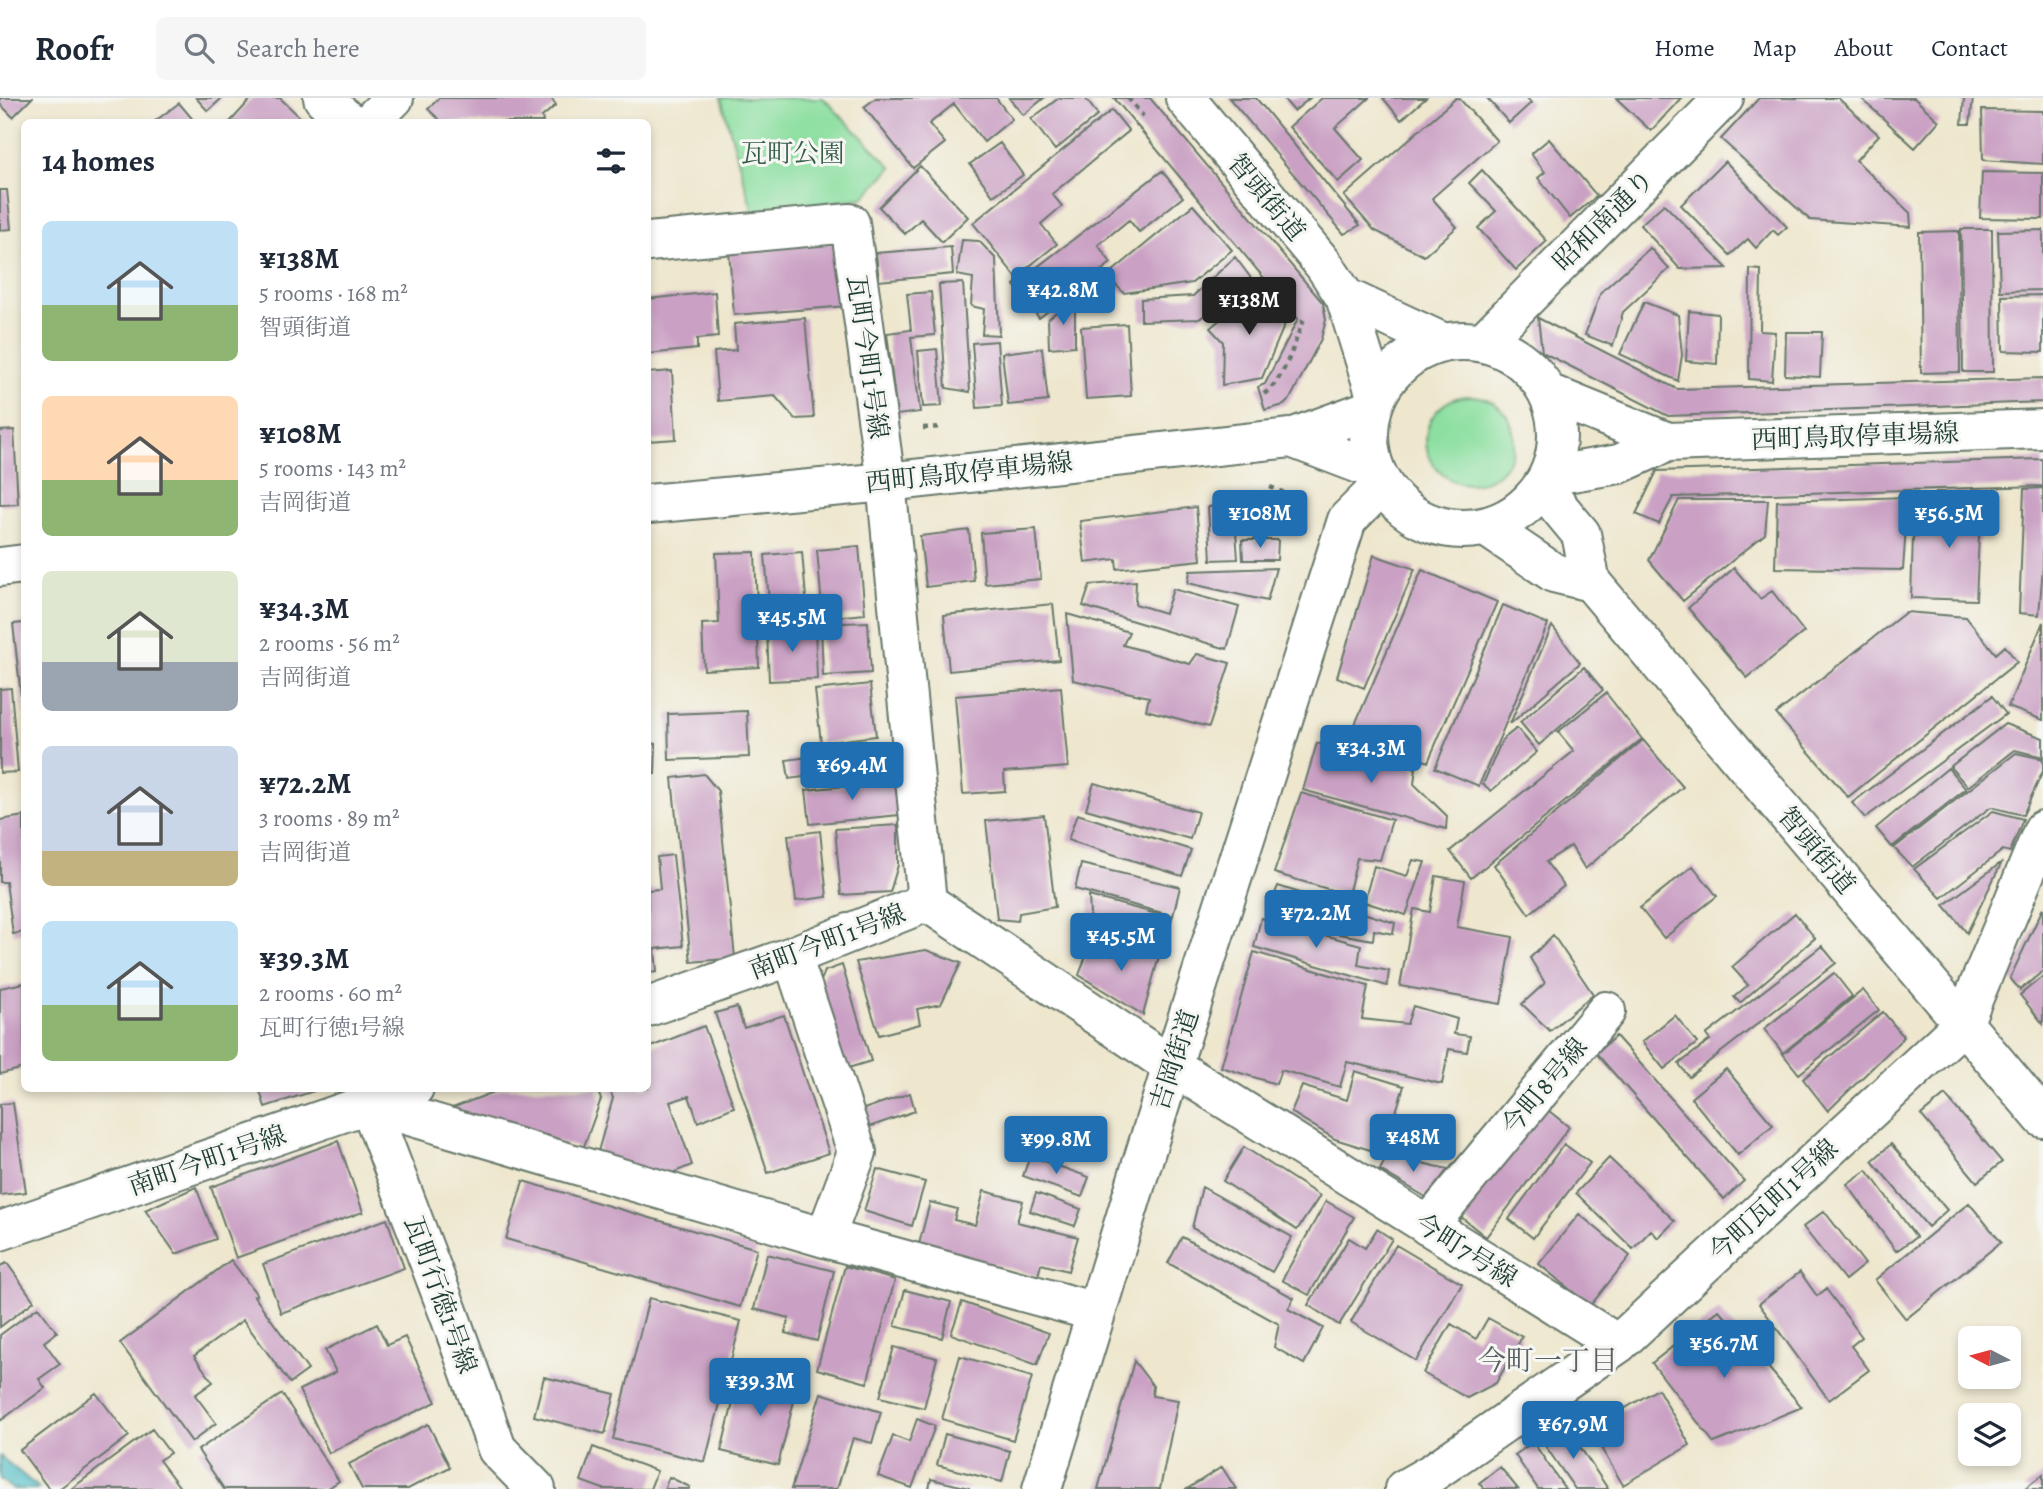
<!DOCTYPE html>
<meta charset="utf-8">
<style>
:root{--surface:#fff;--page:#f6f6f7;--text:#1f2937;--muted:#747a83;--line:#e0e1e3;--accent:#1f6fb2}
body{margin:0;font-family:Alegreya,"Noto Serif JP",serif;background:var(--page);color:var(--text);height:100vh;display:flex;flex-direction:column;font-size:26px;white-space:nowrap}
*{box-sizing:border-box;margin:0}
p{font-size:23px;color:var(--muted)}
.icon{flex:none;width:38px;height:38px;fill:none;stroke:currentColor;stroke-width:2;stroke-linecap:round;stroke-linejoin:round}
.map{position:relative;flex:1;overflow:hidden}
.drawer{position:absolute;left:21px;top:21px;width:630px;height:973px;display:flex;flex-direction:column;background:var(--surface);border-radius:10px;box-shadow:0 4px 10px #0003}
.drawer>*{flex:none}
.needle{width:46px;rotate:276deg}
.controls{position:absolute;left:1958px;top:1228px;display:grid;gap:14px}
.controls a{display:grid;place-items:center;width:63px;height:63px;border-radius:10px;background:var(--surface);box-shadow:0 4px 10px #0003;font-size:35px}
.price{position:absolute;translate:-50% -60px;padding:0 16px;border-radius:7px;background:var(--accent);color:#fff;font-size:23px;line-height:46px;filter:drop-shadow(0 2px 4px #0008)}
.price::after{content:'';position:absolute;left:50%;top:42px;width:21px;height:16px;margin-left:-10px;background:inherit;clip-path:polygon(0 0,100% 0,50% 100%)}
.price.active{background:#222;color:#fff}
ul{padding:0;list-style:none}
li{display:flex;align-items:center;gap:21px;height:175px;padding:0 21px}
li span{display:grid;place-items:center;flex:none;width:196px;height:140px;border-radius:10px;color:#555}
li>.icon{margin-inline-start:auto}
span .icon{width:84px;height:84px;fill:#fffc;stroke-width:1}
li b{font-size:30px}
h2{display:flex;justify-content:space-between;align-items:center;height:84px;padding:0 21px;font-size:30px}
header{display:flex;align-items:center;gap:42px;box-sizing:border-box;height:98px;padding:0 35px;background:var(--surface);border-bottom:2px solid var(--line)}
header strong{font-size:33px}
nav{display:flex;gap:38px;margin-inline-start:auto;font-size:24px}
.search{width:490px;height:63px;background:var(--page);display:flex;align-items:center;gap:18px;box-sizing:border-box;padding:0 24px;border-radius:10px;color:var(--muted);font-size:26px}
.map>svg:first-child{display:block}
.green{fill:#8cdfa0;stroke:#568e6a;stroke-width:2}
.water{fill:#4dbbc4;stroke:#367c7c;stroke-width:2}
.building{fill:#caa1c4}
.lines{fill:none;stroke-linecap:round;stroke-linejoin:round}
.minor-casing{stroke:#67786a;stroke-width:42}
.major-casing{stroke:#67786a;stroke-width:42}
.path{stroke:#67786a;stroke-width:4.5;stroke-dasharray:5 5;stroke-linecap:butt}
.minor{stroke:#fff;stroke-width:38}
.major{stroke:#fff;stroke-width:38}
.labels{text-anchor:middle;stroke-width:6;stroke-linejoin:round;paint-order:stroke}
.park-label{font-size:26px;fill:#355d4a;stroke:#f6f6f2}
.street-label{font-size:26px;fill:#1f3d34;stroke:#f6f6f2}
.neighbourhood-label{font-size:28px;fill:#5b6066;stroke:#f6f6f2}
</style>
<header>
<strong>Roofr</strong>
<div class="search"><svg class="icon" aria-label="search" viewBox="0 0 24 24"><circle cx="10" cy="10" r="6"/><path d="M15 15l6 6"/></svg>Search here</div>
<nav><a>Home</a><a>Map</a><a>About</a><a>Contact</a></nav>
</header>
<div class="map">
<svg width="2043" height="1391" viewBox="0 0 2043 1391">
<rect width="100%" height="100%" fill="#f6f6f2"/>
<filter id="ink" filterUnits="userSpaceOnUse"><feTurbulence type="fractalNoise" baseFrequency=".0143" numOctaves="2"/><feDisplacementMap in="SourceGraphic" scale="14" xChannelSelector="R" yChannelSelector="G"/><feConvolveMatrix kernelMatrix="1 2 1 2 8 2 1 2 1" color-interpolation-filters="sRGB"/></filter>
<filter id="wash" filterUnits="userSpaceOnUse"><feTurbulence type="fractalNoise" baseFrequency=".00686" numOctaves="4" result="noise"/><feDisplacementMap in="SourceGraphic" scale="28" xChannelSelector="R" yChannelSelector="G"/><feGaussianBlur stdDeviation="1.57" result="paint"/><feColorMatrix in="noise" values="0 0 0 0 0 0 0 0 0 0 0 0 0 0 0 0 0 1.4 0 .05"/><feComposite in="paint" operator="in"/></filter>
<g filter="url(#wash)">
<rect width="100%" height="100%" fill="#eee7ce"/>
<path class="green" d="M721 0H823L892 69 863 100 753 115Z
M1426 342a44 44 0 1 1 88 0a44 44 0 1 1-88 0Z"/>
<path class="water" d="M0 1358 40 1391H12L0 1381Z"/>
<g id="blocks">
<path class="building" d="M0 0H32L13 19 0 6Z
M196 0H222L208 13Z
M252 0H280L305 24H230Z
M439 0H551L556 7 542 19 543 24H442L428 11Z
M876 0H996L1012 21 984 44 954 6 929 26 945 45 913 70 864 9Z
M1009 0H1044L1023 17Z
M1059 0H1085L1098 17 1055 52 1031 21Z
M1114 0H1150L1323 205 1326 222 1321 241 1290 301 1284 307 1265 312 1258 289 1265 286 1298 221Z
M1229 0H1256L1360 127 1344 136Z
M1283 0H1310L1294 13Z
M1322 0H1369L1335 30 1363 62 1338 84 1289 29Z
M1383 0H1426L1401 22Z
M1456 0H1459L1497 43 1432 100 1457 129 1424 158 1374 132 1344 98Z
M1487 0H1527L1531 5 1509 25Z
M1616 0H1681L1651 33Z
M1759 0H1838L1879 37 1856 62 1910 115 1911 129 1810 122 1721 41Z
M1861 0H1914L1939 23 1915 50Z
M1964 0H1973L1970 26H1962Z
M179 5 195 24H154Z
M1112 12 1129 33 1052 96 1062 108 1041 126 1057 146 1016 179 973 125Z
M1982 12 2043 13V66L1983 62Z
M1549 41 1597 98 1570 120 1538 80 1545 74 1531 56Z
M1000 45 1023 77 993 98 970 66Z
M1725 63 1787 129 1778 137 1773 132 1756 150 1748 141 1730 157 1681 107Z
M920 68 968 119 942 144 921 121 905 136 879 109Z
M1482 72 1547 143 1516 172 1478 130 1496 113 1469 85Z
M1162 73 1183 99 1139 134 1129 122 1098 147 1111 165 1039 220 1014 187Z
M1982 74 2043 75V121L1980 120Z
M0 92H7L11 131 0 132Z
M1664 106 1727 170 1680 171 1640 127Z
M1193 107 1232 152 1192 185 1124 195 1107 178Z
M1961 131H1992L1993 274H1963Z
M2043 132V192L2000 193 1998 133Z
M1959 133 1960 274 1921 275 1919 134Z
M962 142 979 143 996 161 999 237 982 236 984 211 971 208 973 180 957 177Z
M842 144 847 208 734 217 729 153Z
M951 149 953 176 879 183 876 155Z
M1650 150 1669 171 1623 214 1613 248 1585 237 1601 194Z
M1235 159 1254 184 1199 221 1141 223V201L1193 198Z
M1750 171 1761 172 1760 233 1775 234 1772 283 1749 281Z
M963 185 970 294 946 290 939 186Z
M1261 188 1287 221 1262 280 1222 287 1223 244 1210 230Z
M715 194 718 239 697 241V251L648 256V201Z
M931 194 935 237 911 239 920 314 897 317 887 235 911 232 907 196Z
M2043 197V254L2003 253 2002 198Z
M1075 198V248L1049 250 1048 221Z
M1644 204 1678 217 1682 257 1678 283 1620 256Z
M1689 213 1718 216 1717 266 1686 263Z
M805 220 814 320 795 321 775 298 718 303 714 254 736 252 734 226Z
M1538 220 1677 291 2043 280V304L1668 318 1542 254Z
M1127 226 1131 298 1086 301 1081 229Z
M1786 234H1822L1820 279 1785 277Z
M997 243 1002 308 977 310 972 245Z
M1042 250 1048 303 1008 307 1002 255Z
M937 251 942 308 923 309 918 253Z
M672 273 676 341 648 343V275Z
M14 332 18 406 0 407V333Z
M2043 361V388L1673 399 1659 426 1636 416 1657 373Z
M2043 390V468L2039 517 2019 515 2024 391Z
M1936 394 1981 395 1976 502 1911 500 1913 438H1934Z
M1908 399 1903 472 1775 470 1777 403Z
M1679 402H1768L1765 436 1683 503 1649 462Z
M1234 407 1238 461 1211 462 1208 409Z
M1196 409 1201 462 1117 471 1116 461 1085 465 1080 423Z
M1036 431 1041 481 985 486 981 435Z
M969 432 974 483 926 489 920 438Z
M1242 442H1278L1277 462H1243Z
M859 448 865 516 823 520 817 452Z
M755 454 759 569 704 572 702 526 719 525 716 455Z
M802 454 808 523 771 526 765 457Z
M1374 457 1415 471 1364 590 1337 579Z
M1276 470 1267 503 1188 485 1190 473Z
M1734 470 1760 501 1772 493 1804 534 1747 580 1688 510Z
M1422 472 1497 504 1428 664 1353 631Z
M1136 483 1135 506 1165 515 1173 491 1239 509 1227 551 1083 508 1090 487Z
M1053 506 1059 562 949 573 944 517Z
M1503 507 1548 526 1479 688 1435 670Z
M1906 514 1966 519 1996 556 2005 548 2017 564 1848 699 1776 616Z
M1067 516 1129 534 1123 547 1190 566 1197 556 1230 565 1209 629 1146 612 1149 599 1073 582Z
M868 524 871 575 823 578 821 526Z
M2043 524V622L2008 609Z
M24 525V616H23L13 526Z
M1552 528 1580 565 1510 626Z
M815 530 817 581 769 583 767 531Z
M1584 569 1603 592 1539 647 1520 624Z
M870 586 876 638 821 645 815 592Z
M1061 589 1068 669 1004 674 1005 693 963 696 955 598Z
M11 590 18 674 0 675V591Z
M1606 595 1642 641 1471 780 1450 753 1574 653 1558 634Z
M1992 598 2006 616 1865 720 1852 705Z
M747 613 749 659 669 662 668 616Z
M2005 626 2043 640V659L2015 652 1968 689 1950 669Z
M1517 630 1537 654 1491 693 1483 686 1502 642Z
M1643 642 1683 689 1585 771 1571 748 1546 764 1564 788 1529 816 1494 767Z
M648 645 656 646 655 676H648Z
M1317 645 1416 670 1414 686 1447 718 1446 731 1303 692Z
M883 649 885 668 789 681 786 662Z
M2016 655 2043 661V673L2023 717 1991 709 1912 769 1894 750Z
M1948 670 1966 691 1892 749 1876 730Z
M704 676 718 693 735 860 691 864 672 680Z
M895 683 899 717 810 726 806 692Z
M1094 685 1198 714 1190 741 1086 711Z
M1301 695 1392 722 1380 762 1357 760 1348 797 1274 775Z
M1993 713 2023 721 2010 754 2003 752 1941 800 1914 771Z
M1077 716 1191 752 1182 778 1068 742Z
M1044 717 1055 809 1019 815 1018 823 997 821 986 723Z
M24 718V834L13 836 6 784H0V722Z
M898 727V767L890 794 841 797 835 731Z
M820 733 827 799 796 803 788 737Z
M673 757 683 848 655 851 657 874 648 875V792L660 791 657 759Z
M1413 762 1425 764 1406 817 1364 804 1374 768 1407 778Z
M2002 764 1967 835 1944 807Z
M1081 766 1180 789 1173 818 1075 791Z
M1693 768 1717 798 1664 840 1640 810Z
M1436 778 1465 783 1457 829 1513 839 1501 906 1400 888 1414 811 1430 814Z
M1278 788 1395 825 1393 836 1374 832 1373 842 1339 836 1341 822 1316 816 1315 825 1269 811Z
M1089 798 1172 820 1163 855 1091 836Z
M2043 810V873L2020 892 2010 880Z
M1795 815 1815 840 1740 905 1734 899 1748 887 1732 869Z
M1261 820 1361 847 1358 867 1389 873 1387 888 1254 849Z
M1553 837 1593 896 1550 933 1522 906 1545 885 1530 860Z
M1092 842 1159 858 1143 917 1079 877Z
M1822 848 1836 865 1689 979 1679 966 1710 942 1706 937Z
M926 852 961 865 941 906 917 911 920 926 879 937 856 864Z
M1254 854 1368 888 1362 921 1407 926 1413 908 1457 921 1454 936 1470 938 1467 954 1449 951 1442 986 1347 964 1340 989 1281 972 1276 986 1221 969Z
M842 867 871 963 845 971 819 887 825 873Z
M1834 875 1852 898 1783 955 1764 931Z
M2043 878V926L2020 897Z
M24 885V970L0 976V890Z
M1863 892 1879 912 1799 976 1783 956Z
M737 909 744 930 784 917 829 1055 768 1075 715 915Z
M1883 914 1904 939 1828 1013 1803 981Z
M1675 917 1697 945 1664 971 1642 944Z
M704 928 734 1009 698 1024 689 998 670 1004 692 1067 665 1078 597 1057 613 1000 609 990H648V950Z
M1616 938 1744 1083 1724 1101 1596 955Z
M1726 971 1773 1027 1738 1057 1691 1000Z
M1355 973 1404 988 1383 1056 1335 1041 1291 1014 1302 988 1347 1002Z
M259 990H320V991L265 1009Z
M504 990H596L601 1001 583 1051 447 1012Z
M910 995 915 1013 869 1029 864 1011Z
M1945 997 2002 1064 1977 1084 1921 1017Z
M13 1005 26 1094 0 1097V1006Z
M1544 1009 1569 1029 1486 1139 1460 1118Z
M338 1043 363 1114 236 1160 211 1089Z
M1564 1046 1590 1065 1533 1140 1509 1121Z
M1891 1046 1947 1112 1928 1129 1872 1063Z
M1244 1049 1320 1098 1297 1132 1223 1083Z
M1387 1057 1448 1071 1426 1099 1380 1072Z
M1030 1058 1089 1079 1082 1099 1023 1078Z
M1609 1060 1675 1123 1658 1140 1651 1132 1633 1151 1576 1095Z
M877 1071 925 1084 912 1128 864 1113Z
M1867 1072 1916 1139 1896 1153 1847 1086Z
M523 1083 757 1151 740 1209 506 1141Z
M196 1089 216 1141 176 1156 145 1112Z
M1202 1089 1292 1139 1272 1174 1192 1130Z
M984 1093 1023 1103 1017 1124 1078 1139 1068 1173 1041 1166 1038 1178 919 1146 930 1104 957 1111 954 1122 975 1127Z
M1036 1095 1081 1111 1075 1128 1030 1113Z
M1326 1103 1354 1119 1309 1197 1282 1182Z
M1969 1105 2001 1144 1906 1221 1875 1182Z
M1824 1113 1865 1166 1845 1182 1803 1129Z
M1579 1116 1630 1158 1590 1208 1539 1166Z
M387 1121 404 1170 281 1215 263 1166Z
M1377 1131 1392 1141 1339 1227 1308 1207 1349 1140 1365 1150Z
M1182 1139 1294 1200 1288 1211 1323 1230 1304 1266 1274 1249 1279 1226 1168 1165Z
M1396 1147 1462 1186 1416 1263 1351 1224Z
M767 1156 834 1173 817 1243 785 1235 789 1220 754 1211Z
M231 1162 257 1197 254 1198 308 1272 290 1285 243 1222 194 1258 213 1284 195 1297 216 1325 192 1344 120 1245Z
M7 1165 34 1203 0 1229V1168Z
M845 1168 895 1182 867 1285 817 1271Z
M1800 1174 1817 1198 1826 1191 1862 1239 1851 1248 1869 1272 1829 1302 1759 1206Z
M905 1192 951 1204 942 1240 895 1228Z
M649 1200 741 1223 705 1364 613 1341Z
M962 1204 1049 1235 1037 1267 951 1236Z
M38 1209 57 1234 44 1244 60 1266 39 1281 45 1290 0 1323V1237Z
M1719 1212 1802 1309 1714 1345 1652 1265Z
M1488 1220 1522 1239 1496 1285 1467 1300 1423 1275 1451 1226 1476 1241Z
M377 1226 387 1247 405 1239 436 1304 329 1355 299 1292 336 1274 325 1252Z
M894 1249 937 1260 924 1310 880 1299Z
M960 1258 1032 1279 1013 1342 942 1321Z
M1134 1263 1153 1288 1152 1298 1178 1302 1160 1391H1098Z
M741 1273 798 1287 778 1367 721 1353Z
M544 1279 615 1296 605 1336 534 1318Z
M1658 1291 1690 1347 1623 1387 1590 1331Z
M96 1295 129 1338 59 1391H49L20 1352Z
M821 1295 881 1314 872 1345 853 1340 837 1391H791Z
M282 1296 339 1383 327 1391H224L198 1352Z
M917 1321 935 1328 912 1390 878 1378 893 1338 909 1344Z
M428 1326 450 1369 408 1391H362L349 1366Z
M1566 1328 1608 1391H1575L1542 1343Z
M152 1331 170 1355 159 1362 181 1391H71Z
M945 1336 1010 1353 1002 1384 937 1367Z
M1533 1344 1565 1391H1538L1515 1357Z
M593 1349 657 1373 650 1391H603L581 1383Z
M1222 1369 1236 1391H1187Z
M1500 1369 1518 1391H1484L1479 1385Z
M2043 1376V1391H2024Z
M669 1379 690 1389 689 1391H664Z
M931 1381 969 1390V1391H929Z"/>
</g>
</g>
<g filter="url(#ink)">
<use href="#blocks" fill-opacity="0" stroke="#67786a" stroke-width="2"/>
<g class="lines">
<defs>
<path id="minor" d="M323 0 349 24
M1185 0 1324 167 1345 199 1376 298
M370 24 394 0
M648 144 850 125 886 384 927 804
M1345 199 1442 244
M1483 244 1724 0
M1542 389 1581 436 1591 484 2043 1020
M1486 429 1554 475 1591 484
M792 858 857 1054 825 1140
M648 909 792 858 927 804 1172 968 1618 1246
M369 990V1006L449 1216 497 1351 536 1391
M369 1006 825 1140 1096 1214
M1428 1128 1606 913
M0 1133 414 990
M1042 1391 1172 968 1347 422 1382 387
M1404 1391 1432 1375 1618 1246 1963 926 2043 732"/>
<path id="major" d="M1369 337a94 94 0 1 1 188 0a94 94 0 1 1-188 0Z
M1548 295 1668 344 2043 331
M1291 340 1375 372
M1548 378 1619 366 1668 344
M648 406 886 384 1291 340 1371 311
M0 469 24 466"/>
</defs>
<use href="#minor" class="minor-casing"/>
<use href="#major" class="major-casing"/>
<path class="path" d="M1128 0 1143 18
M1264 296C1286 280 1294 244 1304 221
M923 330 942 329
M1270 389 1306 404"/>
<use href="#minor" class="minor"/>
<use href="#major" class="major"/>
</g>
</g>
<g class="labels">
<g class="park-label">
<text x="793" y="64">瓦町公園</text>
</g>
<g class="street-label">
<text transform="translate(1267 99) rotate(50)" y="9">智頭街道</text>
<text transform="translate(1603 122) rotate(-45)" y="9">昭和南通り</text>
<text transform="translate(868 259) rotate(82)" y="9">瓦町今町1号線</text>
<text transform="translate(1855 338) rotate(-2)" y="9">西町鳥取停車場線</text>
<text transform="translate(969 374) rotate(-6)" y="9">西町鳥取停車場線</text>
<text transform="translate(1817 752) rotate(50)" y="9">智頭街道</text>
<text transform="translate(827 843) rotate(-21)" y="9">南町今町1号線</text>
<text transform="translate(1174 962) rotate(-72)" y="9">吉岡街道</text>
<text transform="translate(1544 988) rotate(-50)" y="9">今町8号線</text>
<text transform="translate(207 1062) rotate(-19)" y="9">南町今町1号線</text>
<text transform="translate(1773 1102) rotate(-43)" y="9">今町瓦町1号線</text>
<text transform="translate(1466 1152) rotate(32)" y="9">今町7号線</text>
<text transform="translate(441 1197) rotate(70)" y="9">瓦町行徳1号線</text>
</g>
<g class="neighbourhood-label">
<text x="1548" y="1272">今町一丁目</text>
</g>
</g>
</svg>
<div class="controls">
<a><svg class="needle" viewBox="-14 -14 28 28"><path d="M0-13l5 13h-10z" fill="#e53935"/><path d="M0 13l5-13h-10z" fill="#747a83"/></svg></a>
<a><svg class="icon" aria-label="layers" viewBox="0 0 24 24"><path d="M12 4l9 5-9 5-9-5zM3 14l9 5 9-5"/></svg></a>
</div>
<b class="price" style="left:1063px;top:229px">¥42.8M</b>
<b class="price active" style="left:1249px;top:239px">¥138M</b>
<b class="price" style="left:1260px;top:452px">¥108M</b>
<b class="price" style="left:1949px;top:452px">¥56.5M</b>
<b class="price" style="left:792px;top:556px">¥45.5M</b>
<b class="price" style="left:1371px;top:687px">¥34.3M</b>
<b class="price" style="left:852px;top:704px">¥69.4M</b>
<b class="price" style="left:1316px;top:852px">¥72.2M</b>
<b class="price" style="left:1121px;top:875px">¥45.5M</b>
<b class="price" style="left:1413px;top:1076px">¥48M</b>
<b class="price" style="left:1056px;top:1078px">¥99.8M</b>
<b class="price" style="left:1724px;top:1282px">¥56.7M</b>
<b class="price" style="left:760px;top:1320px">¥39.3M</b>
<b class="price" style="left:1573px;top:1363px">¥67.9M</b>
<section class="drawer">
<h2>14 homes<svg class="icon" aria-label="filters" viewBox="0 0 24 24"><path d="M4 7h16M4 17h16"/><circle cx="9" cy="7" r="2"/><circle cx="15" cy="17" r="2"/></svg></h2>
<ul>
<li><span style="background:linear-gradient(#bfe0f5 60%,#8fb573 0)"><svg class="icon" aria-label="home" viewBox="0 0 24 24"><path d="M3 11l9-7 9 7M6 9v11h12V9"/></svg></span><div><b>¥138M</b><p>5 rooms · 168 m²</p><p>智頭街道</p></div></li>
<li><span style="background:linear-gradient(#ffd9b3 60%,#8fb573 0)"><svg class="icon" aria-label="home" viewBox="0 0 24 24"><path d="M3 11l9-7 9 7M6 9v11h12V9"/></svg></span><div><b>¥108M</b><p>5 rooms · 143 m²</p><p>吉岡街道</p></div></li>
<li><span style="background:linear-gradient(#dfe7d0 65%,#9aa5b1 0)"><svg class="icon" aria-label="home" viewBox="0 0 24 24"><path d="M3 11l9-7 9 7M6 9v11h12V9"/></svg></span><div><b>¥34.3M</b><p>2 rooms · 56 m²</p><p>吉岡街道</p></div></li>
<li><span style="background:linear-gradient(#c9d6e8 75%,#c2b280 0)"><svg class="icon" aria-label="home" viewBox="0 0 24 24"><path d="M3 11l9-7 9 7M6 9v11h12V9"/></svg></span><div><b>¥72.2M</b><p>3 rooms · 89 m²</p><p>吉岡街道</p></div></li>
<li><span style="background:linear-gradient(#bfe0f5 60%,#8fb573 0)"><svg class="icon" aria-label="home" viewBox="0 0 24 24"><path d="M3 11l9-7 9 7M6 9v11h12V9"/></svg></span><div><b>¥39.3M</b><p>2 rooms · 60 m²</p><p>瓦町行徳1号線</p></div></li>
</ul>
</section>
</div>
